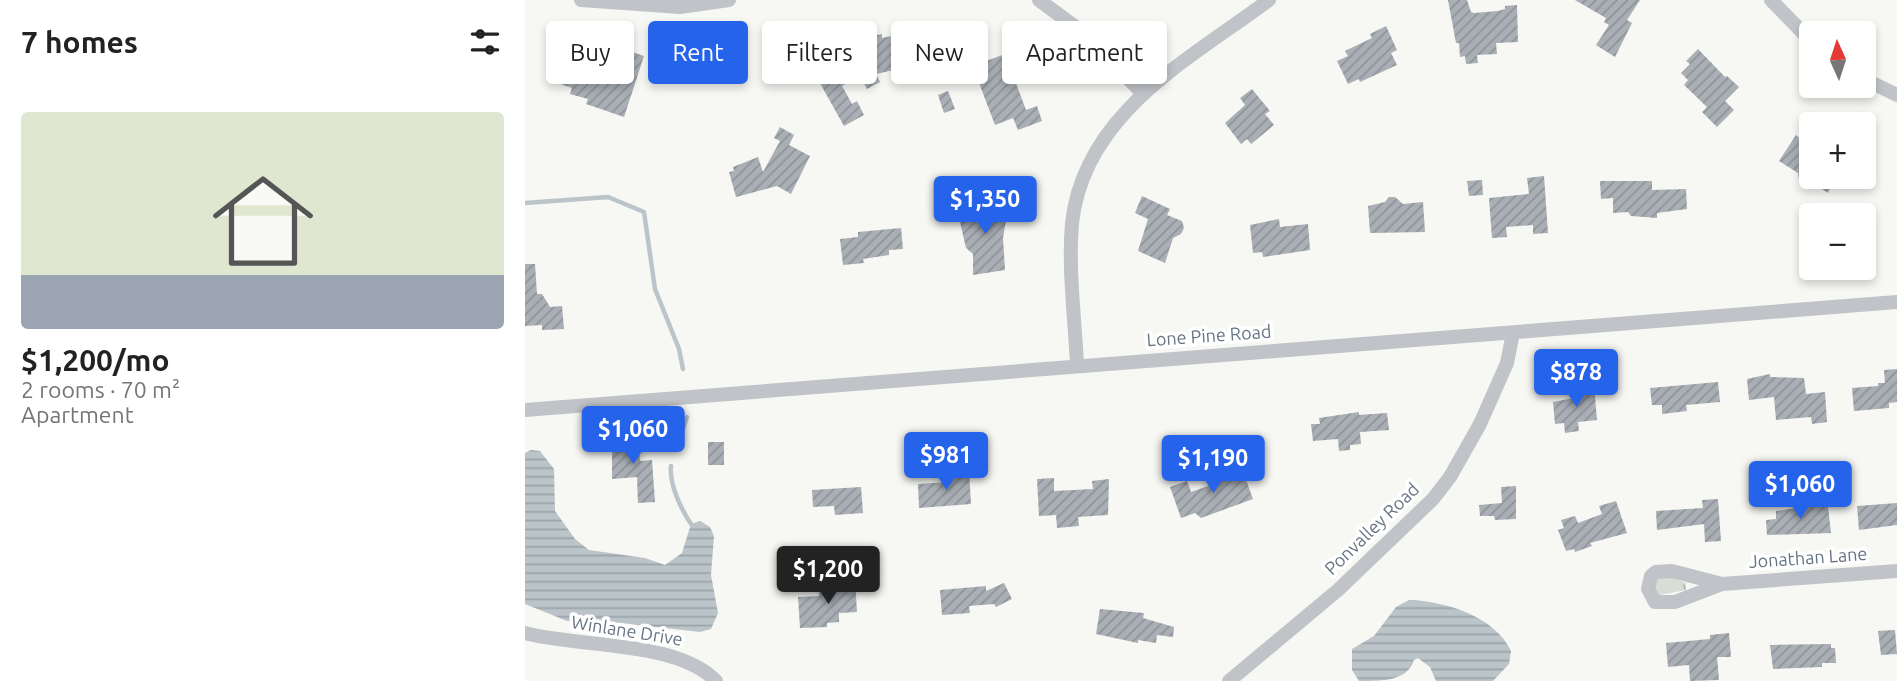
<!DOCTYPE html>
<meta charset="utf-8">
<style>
:root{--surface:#fff;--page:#f6f6f6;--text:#222;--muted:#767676;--accent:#2563eb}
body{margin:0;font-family:Ubuntu,sans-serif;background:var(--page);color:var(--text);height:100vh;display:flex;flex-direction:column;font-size:26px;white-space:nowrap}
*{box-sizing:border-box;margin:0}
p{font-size:23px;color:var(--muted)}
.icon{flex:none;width:38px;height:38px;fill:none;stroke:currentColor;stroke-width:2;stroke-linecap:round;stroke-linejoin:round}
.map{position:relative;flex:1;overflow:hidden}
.details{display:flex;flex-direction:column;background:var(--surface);width:525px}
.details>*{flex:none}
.hud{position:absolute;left:21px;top:21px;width:665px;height:63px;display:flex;gap:14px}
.needle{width:46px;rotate:357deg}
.tools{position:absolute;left:1274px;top:21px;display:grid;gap:14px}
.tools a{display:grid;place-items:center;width:77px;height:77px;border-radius:7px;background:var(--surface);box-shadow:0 4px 10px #0003;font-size:35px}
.price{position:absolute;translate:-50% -60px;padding:0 16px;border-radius:7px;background:var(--accent);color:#fff;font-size:23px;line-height:46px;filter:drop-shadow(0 2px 4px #0008)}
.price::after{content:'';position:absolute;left:50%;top:42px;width:21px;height:16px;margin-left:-10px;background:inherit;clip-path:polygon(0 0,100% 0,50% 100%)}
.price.selected{background:#222;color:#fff}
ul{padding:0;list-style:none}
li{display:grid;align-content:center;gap:14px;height:371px;padding:0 21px}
li span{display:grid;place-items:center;height:217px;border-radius:7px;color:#555}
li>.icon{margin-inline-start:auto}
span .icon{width:126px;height:126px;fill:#fffc;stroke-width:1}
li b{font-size:30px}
h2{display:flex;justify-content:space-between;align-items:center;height:84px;padding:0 21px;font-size:30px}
.tag{padding:0 24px;border-radius:7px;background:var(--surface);box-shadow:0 4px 10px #0003;font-size:24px;line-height:63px}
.tag.selected{background:var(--accent);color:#fff}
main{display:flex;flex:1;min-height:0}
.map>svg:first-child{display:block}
.grass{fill:url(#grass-tufts)}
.water{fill:url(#water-rules)}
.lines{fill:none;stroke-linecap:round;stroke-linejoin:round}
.stream{stroke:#bac4c9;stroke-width:4.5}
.building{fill:url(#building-hatch)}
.minor{stroke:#c0c3c7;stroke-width:14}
.labels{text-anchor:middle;stroke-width:7;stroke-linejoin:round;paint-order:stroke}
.street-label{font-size:18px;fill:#677583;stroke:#fff}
</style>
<main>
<section class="details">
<h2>7 homes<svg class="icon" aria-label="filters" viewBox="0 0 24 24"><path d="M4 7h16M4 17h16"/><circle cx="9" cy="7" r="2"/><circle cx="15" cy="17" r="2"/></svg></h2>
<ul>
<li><span style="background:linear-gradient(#dfe7d0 75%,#9aa5b1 0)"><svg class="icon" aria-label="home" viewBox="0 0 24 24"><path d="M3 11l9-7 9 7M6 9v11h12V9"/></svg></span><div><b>$1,200/mo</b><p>2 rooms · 70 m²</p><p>Apartment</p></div></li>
</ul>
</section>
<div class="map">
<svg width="1372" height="681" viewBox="0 0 1372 681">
<defs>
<pattern id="grass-tufts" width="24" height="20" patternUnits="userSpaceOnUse" patternTransform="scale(1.75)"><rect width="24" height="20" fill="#d8ddd5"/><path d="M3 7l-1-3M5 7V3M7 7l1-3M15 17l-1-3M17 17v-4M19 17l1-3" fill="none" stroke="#b3b8b2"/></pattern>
<pattern id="water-rules" width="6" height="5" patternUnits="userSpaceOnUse" patternTransform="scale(1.75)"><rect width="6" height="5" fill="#bac4c9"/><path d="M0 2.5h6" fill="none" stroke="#9ba4a9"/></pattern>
<pattern id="building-hatch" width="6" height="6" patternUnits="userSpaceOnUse" patternTransform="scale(1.75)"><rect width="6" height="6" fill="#a9afb5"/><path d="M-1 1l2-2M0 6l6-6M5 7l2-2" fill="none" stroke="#8d9399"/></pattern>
</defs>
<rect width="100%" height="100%" fill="#f7f7f4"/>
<path class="grass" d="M1134 577H1145L1161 583V590L1134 595 1129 590V582Z"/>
<path class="water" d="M6 450 15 451 29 469 30 511 50 539 64 550 120 558 140 565 157 553 166 524 175 521 185 527 189 536 186 575 193 613 186 629 175 632 78 621H42L0 604V453Z
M884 600C919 601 970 616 986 651L984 664 968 681H911L905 667 893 658 889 660C882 681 859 681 834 681L827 670V649L849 636 871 607Z"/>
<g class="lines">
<path class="stream" d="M0 203 83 197 119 212 130 289 154 349 158 369
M151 448 162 417
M146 466C144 484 156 509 166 524"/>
</g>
<path class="building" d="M923 0H942L946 12 949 13 973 11 980 9V6L992 5 993 42 971 43 972 54 952 55 953 63 941 64 940 56 935 57 934 43H931Z
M1050 0H1115L1102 20 1107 23 1090 57 1071 45 1084 25 1079 22 1081 18Z
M861 26 872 50 866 53 872 65 835 82 834 79 823 84 812 61 823 56 820 51 847 38 845 34Z
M357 34V38L366 36 373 69 351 74 355 82 342 89 335 76 317 86 327 104 332 101 339 115 319 126 287 69 296 64 294 60 309 52 336 39Z
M45 46 59 51 58 56 90 67 99 49 119 56 99 117 61 104 63 99 45 94 47 88 29 82 38 54 41 55Z
M450 46 456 63 480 54 501 110 512 106 517 121 493 130 488 118 470 125 451 75 445 78 436 52Z
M1173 49 1200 77 1202 76 1214 87 1200 101 1209 110 1192 127 1177 112 1182 107 1159 85 1163 80 1156 73 1165 64 1161 61Z
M727 89 745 111 740 114 749 125 726 144 722 139 716 144 700 123 720 105 715 98Z
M423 91 430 109 419 113 413 95Z
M255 127 269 135 264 145 285 156 266 194 252 186 211 197 204 172 209 171 208 167 233 157 238 172 255 141 249 138Z
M1271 135 1286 148V177H1318L1309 189 1306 187 1303 193 1292 186 1280 188 1275 185 1273 173 1254 161Z
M1019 176 1023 233 1008 234V225L981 227 982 237 967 238 964 198 1004 194 1002 178Z
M957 180 958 195 944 196 942 181Z
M1075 181H1127V190L1161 189 1162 209 1132 213V218L1106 216 1103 212 1088 213V198L1076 199Z
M617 196 645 209 642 215 657 221 659 228 656 234 648 238 640 263 613 251 623 219 610 213Z
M470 197 471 211 482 214 478 238 480 270 448 275V254L441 248 435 222 439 217H446V198Z
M864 197H870L878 204 898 202 900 232 845 233 843 206 860 202Z
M754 219 755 227 783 224 785 250 738 257 737 252 728 253 725 225Z
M376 228 378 249 364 250V255L338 259 339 263 318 265 315 239 333 237V232Z
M0 264H10L12 294H17L25 307 37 306 39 329 17 330V325L0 326Z
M1372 369V402L1364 403V408L1329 411 1327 388 1353 386V383H1360L1359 370Z
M1245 374V377L1279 378 1281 394 1300 392 1302 422 1287 424 1286 417 1251 420 1249 397 1224 400 1222 379Z
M1193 382 1195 402 1161 405 1162 411 1137 414V405H1127L1125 388Z
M1069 385 1072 420 1053 422 1054 431 1040 433 1039 423 1030 424 1028 402 1054 397 1053 387Z
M834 412V415L862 413 864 430 835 432 836 444 825 445V450L814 451 813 439 788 441 786 424H795L794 418Z
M113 434 115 461 127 460 130 502 113 503 112 477 87 479V436Z
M183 442H199V465H183Z
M716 466 728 499 676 518 670 513 656 518 645 487 662 481 666 492 689 484 687 476Z
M444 471 446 504 394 508 393 484 423 482V478L429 477 428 472Z
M529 478V491L568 489 567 481 584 479 583 515 553 517 554 526 532 528 531 515 514 516 512 479Z
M991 486V519L970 520 969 516H955L954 505 977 503 976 487Z
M336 487 338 513 310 515 309 506 288 507 287 490Z
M1193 499 1196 541 1180 542 1179 524 1132 530 1131 511 1178 508 1177 500Z
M1091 501 1102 533 1065 543 1067 546 1050 552 1049 549 1041 551 1033 530 1039 528 1036 520 1050 516 1053 523 1077 514 1074 506Z
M1372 503V525L1334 530 1332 506Z
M1293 505V507H1303L1306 533 1242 535 1241 520 1251 519V511Z
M330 580 332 612 314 613V622L302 623V627L275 628 273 597 294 596V591L315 590V581Z
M479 583 487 599 471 607 469 604 444 606 445 613 417 615 415 590 461 586V591Z
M575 609 619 613 618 618 649 627 648 637 632 635 631 643 613 640V643L571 634Z
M1370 630 1372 654 1356 655 1353 631Z
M1204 633 1206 657H1192L1194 680 1165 681 1164 665 1143 667 1141 643 1185 639V635Z
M1306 644V648H1310L1311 663H1297V667L1248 669 1245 645Z"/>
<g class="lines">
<path class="minor" d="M56 0 155 7 204 0
M514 0 560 34 617 93
M1246 0 1286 41
M1339 79 1372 95
M552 366C550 319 543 270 547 223 559 113 665 59 744 0
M0 410 1372 302
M1197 584 1147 571 1131 572 1126 576 1123 589 1130 602H1150L1197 584 1372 571
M0 633C56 648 151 640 191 681
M704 681 813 590 908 499 925 477 955 424 982 363 988 333"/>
</g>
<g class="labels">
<g class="street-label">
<text transform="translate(684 336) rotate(-4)" y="6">Lone Pine Road</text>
<text transform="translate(847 529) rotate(-44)" y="6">Ponvalley Road</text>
<text transform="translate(1283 558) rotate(-4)" y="6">Jonathan Lane</text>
<text transform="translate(102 631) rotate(9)" y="6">Winlane Drive</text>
</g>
</g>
</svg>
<div class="tools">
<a><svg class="needle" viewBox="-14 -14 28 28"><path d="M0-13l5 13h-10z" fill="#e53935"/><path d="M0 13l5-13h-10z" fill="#767676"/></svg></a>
<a>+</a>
<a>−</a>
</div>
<b class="price" style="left:460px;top:236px">$1,350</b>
<b class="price" style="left:1051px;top:409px">$878</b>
<b class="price" style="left:108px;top:466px">$1,060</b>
<b class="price" style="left:421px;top:492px">$981</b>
<b class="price" style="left:688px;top:495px">$1,190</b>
<b class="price" style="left:1275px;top:521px">$1,060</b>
<b class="price selected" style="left:303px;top:606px">$1,200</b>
<div class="hud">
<a class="tag">Buy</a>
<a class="tag selected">Rent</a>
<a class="tag">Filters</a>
<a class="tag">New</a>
<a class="tag">Apartment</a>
</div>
</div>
</main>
